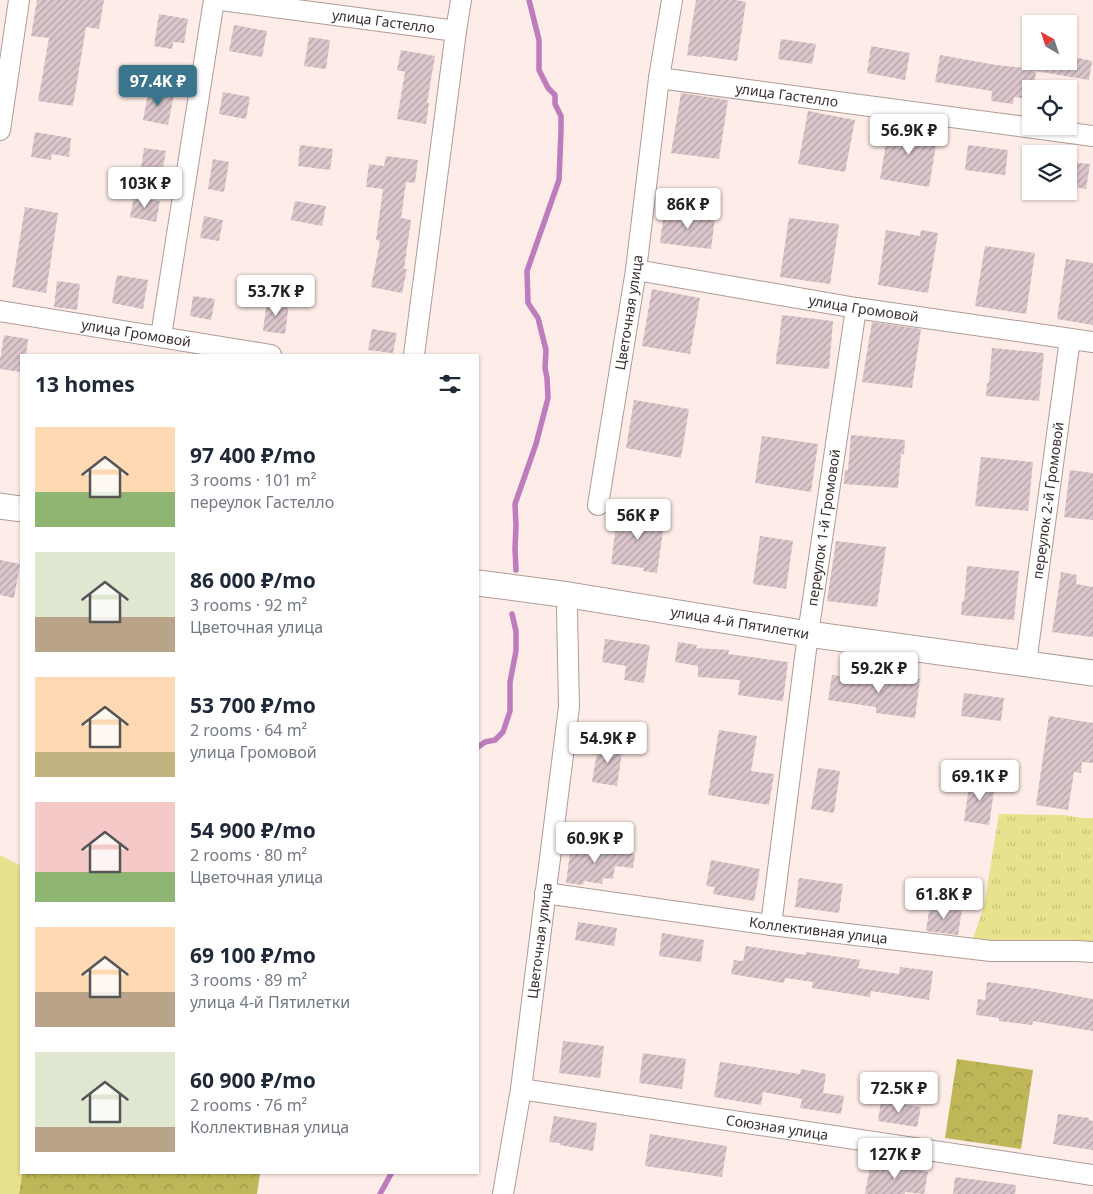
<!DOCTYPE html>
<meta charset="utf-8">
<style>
:root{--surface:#fff;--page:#f6f6f7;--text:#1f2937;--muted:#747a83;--accent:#39768d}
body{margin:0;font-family:"Noto Sans",sans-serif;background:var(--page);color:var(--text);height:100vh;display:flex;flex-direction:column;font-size:19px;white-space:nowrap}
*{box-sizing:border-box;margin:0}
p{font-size:16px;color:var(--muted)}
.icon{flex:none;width:28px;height:28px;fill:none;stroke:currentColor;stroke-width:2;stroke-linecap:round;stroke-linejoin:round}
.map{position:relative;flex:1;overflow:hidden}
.panel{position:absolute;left:20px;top:354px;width:459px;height:820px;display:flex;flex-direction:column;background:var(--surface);border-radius:0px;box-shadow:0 1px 4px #0004}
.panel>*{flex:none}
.needle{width:32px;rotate:321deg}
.buttons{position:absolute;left:1022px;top:15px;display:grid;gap:10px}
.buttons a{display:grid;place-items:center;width:55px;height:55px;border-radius:0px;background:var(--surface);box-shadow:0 1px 4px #0004;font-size:25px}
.price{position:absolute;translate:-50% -42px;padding:0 11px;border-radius:5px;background:#fff;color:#222;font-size:16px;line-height:32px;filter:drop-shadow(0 1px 2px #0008)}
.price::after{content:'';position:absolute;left:50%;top:30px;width:15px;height:11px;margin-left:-8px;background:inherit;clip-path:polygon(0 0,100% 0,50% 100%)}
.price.current{background:var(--accent);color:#fff}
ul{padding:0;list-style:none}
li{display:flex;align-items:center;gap:15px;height:125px;padding:0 15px}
li span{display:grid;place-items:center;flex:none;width:140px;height:100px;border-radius:0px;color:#555}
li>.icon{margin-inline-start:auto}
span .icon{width:60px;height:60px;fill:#fffc;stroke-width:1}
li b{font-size:21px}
h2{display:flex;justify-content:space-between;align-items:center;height:60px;padding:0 15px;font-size:21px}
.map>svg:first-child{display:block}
.grass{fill:url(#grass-tufts)}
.forest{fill:url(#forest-crowns)}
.garden{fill:#e8e18e}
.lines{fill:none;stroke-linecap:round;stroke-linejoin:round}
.stream{stroke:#bd7cbc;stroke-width:5.5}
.building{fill:url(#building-hatch)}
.minor-casing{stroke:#b09c96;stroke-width:22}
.tertiary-casing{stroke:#b09c96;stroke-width:27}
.minor{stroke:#fff;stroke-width:20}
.tertiary{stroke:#fff;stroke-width:25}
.labels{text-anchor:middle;stroke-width:4.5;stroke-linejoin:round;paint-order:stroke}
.street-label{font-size:14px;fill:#39312f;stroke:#fdece7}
</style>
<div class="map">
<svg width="1093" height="1194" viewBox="0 0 1093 1194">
<defs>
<pattern id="grass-tufts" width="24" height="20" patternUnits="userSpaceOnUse" patternTransform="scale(1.25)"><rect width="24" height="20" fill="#e8e18e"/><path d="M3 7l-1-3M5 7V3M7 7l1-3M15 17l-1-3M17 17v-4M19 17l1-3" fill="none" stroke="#c8c27b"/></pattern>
<pattern id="forest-crowns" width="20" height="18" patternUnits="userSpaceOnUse" patternTransform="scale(1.25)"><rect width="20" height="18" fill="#bfb657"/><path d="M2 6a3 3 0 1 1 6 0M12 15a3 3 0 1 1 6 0" fill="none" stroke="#9c9548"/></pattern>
<pattern id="building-hatch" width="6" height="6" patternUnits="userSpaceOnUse" patternTransform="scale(1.25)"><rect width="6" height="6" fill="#dbc6cb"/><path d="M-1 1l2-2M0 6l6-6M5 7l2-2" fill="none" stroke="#b3a1a5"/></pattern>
</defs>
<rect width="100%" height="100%" fill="#fdece7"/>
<path class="grass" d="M999 814 1064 815 1082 818H1093V944L1000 942 973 939 984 906Z"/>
<path class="forest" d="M957 1059 1033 1070 1021 1149 945 1138Z
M22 1173H260L257 1194H19Z"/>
<path class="garden" d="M0 855 21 866V1172L22 1173 19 1194H0Z"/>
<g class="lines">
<path class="stream" d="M516 570 515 549 516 525 515 504 536 444 548 398 547 378 545 368 546 350 538 318 528 303 527 271 559 180 561 131V116L555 104V95L548 88 539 70V40L529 0
M478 747 485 742 495 740 503 732 510 711V682L516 651V631L512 614
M380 1194 392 1172"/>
</g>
<path class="building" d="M37 0H104L99 29 86 27 73 106 38 101 49 38 31 36Z
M696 0H736L746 2 737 61 702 56V57L687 55Z
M159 14 188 19 184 43 173 42 172 49 154 46Z
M234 25 267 31 262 57 229 51Z
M309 37 330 40 326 69 304 66Z
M781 39 816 44 812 64 778 59Z
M871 46 910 53 905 80 867 73Z
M401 50 435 56 427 103H429L426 124 397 119 405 72 397 70Z
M940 55 996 65 1025 68 1026 61H1069V56L1092 61 1089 80 1036 71 1034 89H1031V99L1014 97 1013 104 991 101 992 91 935 82Z
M149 89 174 94 168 125 143 120Z
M223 92 250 97 246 119 219 114Z
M681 93 728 100 719 159 671 153Z
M808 111 855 120 845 172 798 164Z
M889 125 938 133 929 187 880 179Z
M35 132 71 138 69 157 52 154 51 160 31 157Z
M300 145 333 149 330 170 298 166Z
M968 145 1008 150 1005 175 965 170Z
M144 148 166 151 162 173 141 169Z
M386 156 418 160 415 183 406 182 401 218 411 220 404 269H407L402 293 371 287 380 241 376 240 383 189 366 187 369 164 384 166Z
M213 159 229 162 224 192 208 189Z
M1069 162 1090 164 1086 189 1069 186Z
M134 196 160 201 156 222 130 217Z
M295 201 326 206 322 226 291 220Z
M25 207 58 213 46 293 12 287Z
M664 212 715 218 711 249 660 243Z
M204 216 223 220 219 241 200 238Z
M789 218 839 224 830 284 780 277Z
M886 230 920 236 921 230 938 233 928 293 878 285Z
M985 246 1035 253 1026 314 975 306Z
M1066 259 1093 263V325L1057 319Z
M117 275 148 280 143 309 112 303Z
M57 281 80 284 77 310 54 307Z
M652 289 700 298 690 354 642 346Z
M193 296 215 299 211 320 190 316Z
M267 301 289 303 285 334 263 331Z
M782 315 833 321 829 369 776 364 777 349H778Z
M872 322 921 329 912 388 862 382Z
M372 329 397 333 393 353 368 350Z
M4 335 28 339 26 355H21V372L0 369V360Z
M992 348 1044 353 1039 401 986 396 987 383H989Z
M634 400 689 409 681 458 626 448Z
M851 435 905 440 904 454H901L898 488 844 484 845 470H848Z
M762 436 818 444 811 492 755 483Z
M981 457 1033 462 1028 511 975 506Z
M1070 470 1093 473V520L1064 517Z
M618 511 665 517 657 573 643 571 644 568 611 564Z
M760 536 793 541 786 589 753 584Z
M836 541 886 547 877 607 827 601Z
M0 560 20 564 14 598 0 595Z
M967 566 1019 571 1014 620 961 615 962 601H964Z
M1061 572 1077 575 1076 584 1093 587V637L1052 632Z
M605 639 650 645 644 683 624 680 626 666 602 662Z
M678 642 697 645 696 648 729 650 728 654 788 662 783 701 738 695 740 680 698 677V666L675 662Z
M881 674 920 679 915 718 876 713V707L828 700 832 675 880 682Z
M964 693 1004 698 1001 721 961 716Z
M1049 716 1093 723V763L1082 762 1081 773 1074 772 1068 810 1036 805Z
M719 730 757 736 751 771 774 774 769 805 708 795Z
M599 741 623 745 617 786 592 782Z
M818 768 840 771 834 813 811 809Z
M970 780 995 784 989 825 964 821Z
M571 845 635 854 633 868 615 866 613 879 603 878 602 884 584 881 583 885 566 883Z
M711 860 760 869 754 901 713 894 715 887 706 886Z
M799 878 843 884 839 913 795 907Z
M930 904 962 909 958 935 926 931Z
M578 922 617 928 614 946 575 940Z
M662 933 704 940 701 962 659 956Z
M746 946 806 955V952L860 960 858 968 899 974 900 967 933 971 929 1000 871 991 870 997 812 988 813 982 785 978 784 983 731 974 734 960 743 961Z
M987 982 1037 989 1093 999V1031L1033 1021 1032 1025 999 1021V1018L976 1015 978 999 985 1000Z
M563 1041 604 1046 600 1078 559 1073Z
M643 1053 686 1059 682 1089 639 1083Z
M720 1062 800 1074 801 1069 826 1074 823 1093 844 1096 841 1114 800 1108 802 1099 763 1092 761 1105 714 1097Z
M881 1101 921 1107 917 1127 878 1121Z
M1058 1114 1089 1118V1120L1093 1121V1150L1053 1144Z
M554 1116 597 1123 593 1151 560 1145V1143L549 1142Z
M650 1134 727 1146 722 1177 645 1166Z
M871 1162 928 1172 924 1194 905 1192V1194H865Z
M955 1177 1016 1185 1015 1194H953Z"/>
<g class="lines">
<defs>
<g id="minor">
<path id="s1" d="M221 0 456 31"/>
<path id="s2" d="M659 78 1093 136"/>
<path d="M0 130 19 0"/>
<path id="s3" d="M636 270 856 308 1093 342"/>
<path id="s4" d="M0 311 271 355"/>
<path d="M161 336 214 0"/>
<path d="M414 355 456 31 461 0"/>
<path id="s5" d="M598 505 636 270 659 78 672 0"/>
<path id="s6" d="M1026 663 1070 339"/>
<path id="s7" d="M545 893 771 925 991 951H1076L1093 952"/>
<path id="s8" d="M771 925 808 634 856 308"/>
<path id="s9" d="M521 1089 1093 1175"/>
<path id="s10" d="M503 1194 521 1089 569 707 567 610 569 595"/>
</g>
<g id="tertiary">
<path d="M0 506 21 509"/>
<path id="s11" d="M478 583 569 595 808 634 1093 673"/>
</g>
</defs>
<use href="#minor" class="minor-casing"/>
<use href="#tertiary" class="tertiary-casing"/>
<use href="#minor" class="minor"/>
<use href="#tertiary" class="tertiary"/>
</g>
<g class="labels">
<g class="street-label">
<text dy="5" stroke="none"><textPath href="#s1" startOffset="164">улица Гастелло</textPath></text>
<text dy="5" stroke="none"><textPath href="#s2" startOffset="129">улица Гастелло</textPath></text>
<text dy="5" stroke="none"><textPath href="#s3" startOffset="231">улица Громовой</textPath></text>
<text dy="5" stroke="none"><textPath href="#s5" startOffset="195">Цветочная улица</textPath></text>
<text dy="5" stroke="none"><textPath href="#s4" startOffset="138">улица Громовой</textPath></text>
<text dy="5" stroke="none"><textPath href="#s6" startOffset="164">переулок 2-й Громовой</textPath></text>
<text dy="5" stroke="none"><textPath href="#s8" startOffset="401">переулок 1-й Громовой</textPath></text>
<text dy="5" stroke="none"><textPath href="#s11" startOffset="265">улица 4-й Пятилетки</textPath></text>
<text dy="5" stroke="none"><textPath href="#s7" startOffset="276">Коллективная улица</textPath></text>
<text dy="5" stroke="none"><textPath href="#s10" startOffset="256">Цветочная улица</textPath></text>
<text dy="5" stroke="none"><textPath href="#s9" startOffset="259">Союзная улица</textPath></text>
</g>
</g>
</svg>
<div class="buttons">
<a><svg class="needle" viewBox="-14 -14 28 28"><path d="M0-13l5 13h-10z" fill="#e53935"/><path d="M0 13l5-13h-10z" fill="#747a83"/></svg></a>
<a><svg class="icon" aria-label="locate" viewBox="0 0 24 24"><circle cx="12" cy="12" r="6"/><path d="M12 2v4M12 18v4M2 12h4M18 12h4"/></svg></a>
<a><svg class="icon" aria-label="layers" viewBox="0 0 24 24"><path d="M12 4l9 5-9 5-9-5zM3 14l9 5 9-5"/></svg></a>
</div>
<b class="price current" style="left:158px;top:107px">97.4K ₽</b>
<b class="price" style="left:909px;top:156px">56.9K ₽</b>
<b class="price" style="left:145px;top:209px">103K ₽</b>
<b class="price" style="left:688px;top:230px">86K ₽</b>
<b class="price" style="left:276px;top:317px">53.7K ₽</b>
<b class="price" style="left:638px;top:541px">56K ₽</b>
<b class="price" style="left:879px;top:694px">59.2K ₽</b>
<b class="price" style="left:608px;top:764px">54.9K ₽</b>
<b class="price" style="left:980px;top:802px">69.1K ₽</b>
<b class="price" style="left:595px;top:864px">60.9K ₽</b>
<b class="price" style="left:944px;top:920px">61.8K ₽</b>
<b class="price" style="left:899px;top:1114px">72.5K ₽</b>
<b class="price" style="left:895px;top:1180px">127K ₽</b>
<section class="panel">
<h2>13 homes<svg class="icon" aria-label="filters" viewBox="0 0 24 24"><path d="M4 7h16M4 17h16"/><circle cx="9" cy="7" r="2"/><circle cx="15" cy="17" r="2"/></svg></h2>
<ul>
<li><span style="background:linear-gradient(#ffd9b3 65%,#8fb573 0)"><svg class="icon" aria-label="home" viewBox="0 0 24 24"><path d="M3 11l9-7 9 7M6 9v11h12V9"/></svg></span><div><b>97 400 ₽/mo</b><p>3 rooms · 101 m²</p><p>переулок Гастелло</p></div></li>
<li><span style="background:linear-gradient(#dfe7d0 65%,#b9a48a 0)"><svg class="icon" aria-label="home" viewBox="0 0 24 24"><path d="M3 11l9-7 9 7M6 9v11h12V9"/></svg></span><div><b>86 000 ₽/mo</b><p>3 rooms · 92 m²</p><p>Цветочная улица</p></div></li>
<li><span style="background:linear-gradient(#ffd9b3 75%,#c2b280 0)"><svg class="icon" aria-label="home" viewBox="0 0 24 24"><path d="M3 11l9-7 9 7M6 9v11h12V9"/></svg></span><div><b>53 700 ₽/mo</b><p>2 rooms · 64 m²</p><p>улица Громовой</p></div></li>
<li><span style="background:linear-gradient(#f6c9c9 70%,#8fb573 0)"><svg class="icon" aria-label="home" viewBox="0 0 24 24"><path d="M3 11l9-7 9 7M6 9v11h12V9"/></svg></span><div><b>54 900 ₽/mo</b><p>2 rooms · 80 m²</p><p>Цветочная улица</p></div></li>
<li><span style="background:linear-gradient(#ffd9b3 65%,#b9a48a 0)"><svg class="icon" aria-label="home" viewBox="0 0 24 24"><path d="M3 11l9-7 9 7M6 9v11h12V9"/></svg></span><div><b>69 100 ₽/mo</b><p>3 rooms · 89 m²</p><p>улица 4-й Пятилетки</p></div></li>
<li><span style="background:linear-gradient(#dfe7d0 75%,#b9a48a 0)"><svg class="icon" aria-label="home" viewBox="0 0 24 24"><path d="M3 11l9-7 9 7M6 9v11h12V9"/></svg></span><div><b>60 900 ₽/mo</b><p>2 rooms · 76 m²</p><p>Коллективная улица</p></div></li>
</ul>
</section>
</div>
